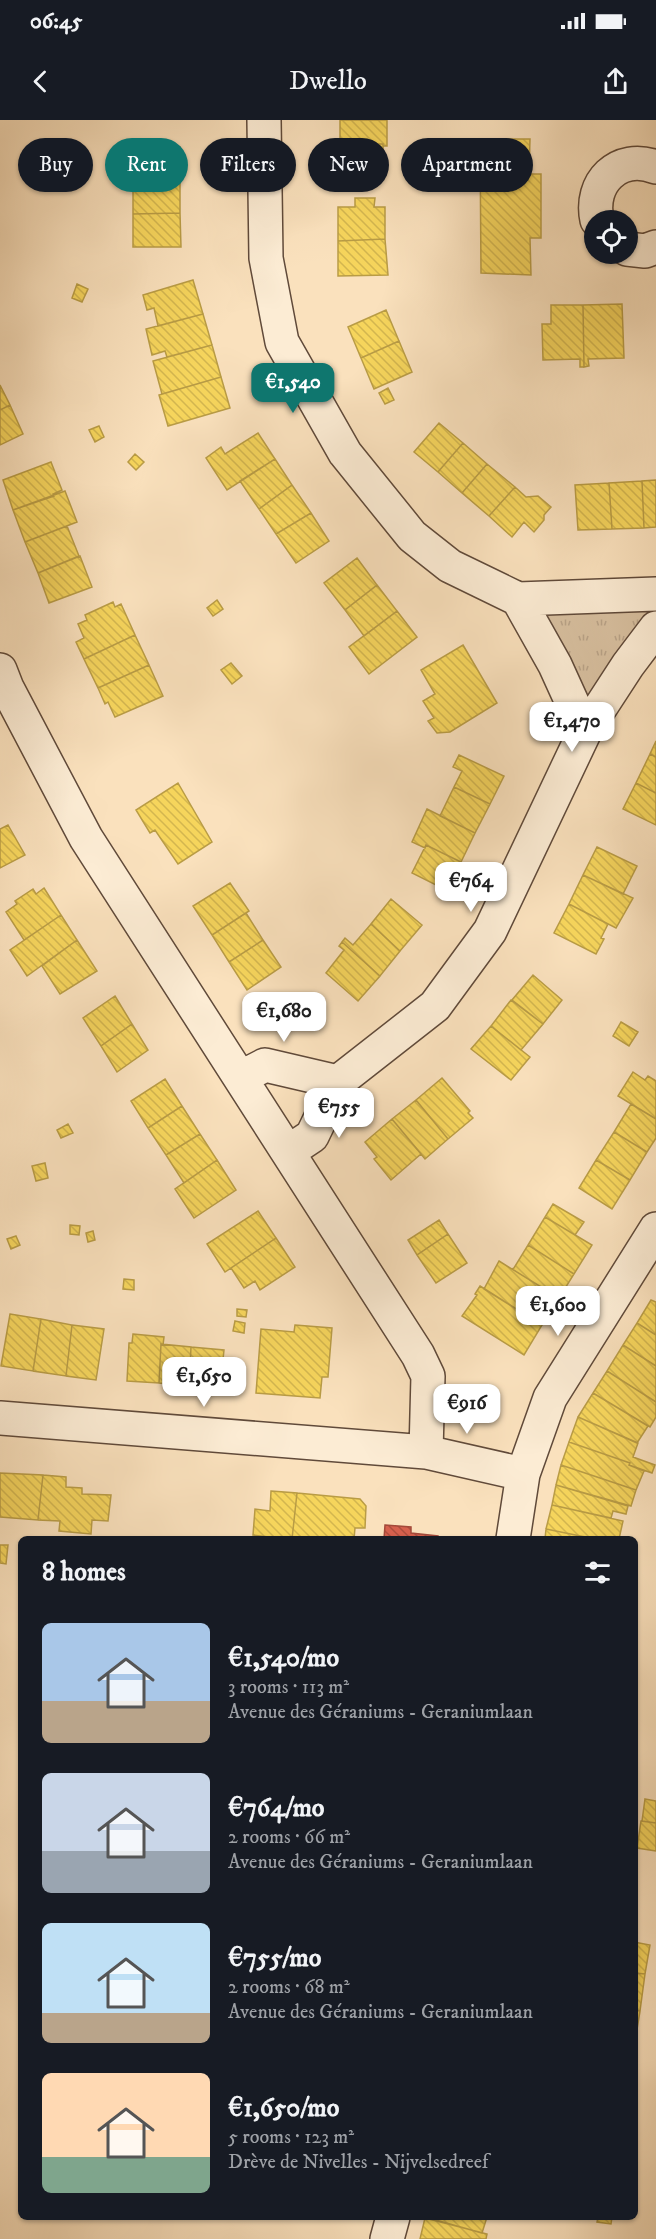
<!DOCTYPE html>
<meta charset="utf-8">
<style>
:root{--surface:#171b24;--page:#20242c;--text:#f1f3f6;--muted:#9ea1a6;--accent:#0f766e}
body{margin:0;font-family:"IM FELL DW Pica",serif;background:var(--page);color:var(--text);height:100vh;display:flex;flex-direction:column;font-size:22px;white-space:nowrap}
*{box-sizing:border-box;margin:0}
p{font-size:20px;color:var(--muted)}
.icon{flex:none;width:33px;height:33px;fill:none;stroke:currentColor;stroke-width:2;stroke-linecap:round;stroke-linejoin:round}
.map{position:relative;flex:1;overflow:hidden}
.side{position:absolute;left:18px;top:1416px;width:620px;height:684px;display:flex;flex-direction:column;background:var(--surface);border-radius:9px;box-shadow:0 2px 4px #0004}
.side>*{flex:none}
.guide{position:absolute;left:18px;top:18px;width:621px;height:54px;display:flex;gap:12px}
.fabs{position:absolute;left:584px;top:90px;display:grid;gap:12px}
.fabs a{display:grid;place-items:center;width:54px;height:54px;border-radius:50%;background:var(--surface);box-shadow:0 2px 4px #0004;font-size:30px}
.price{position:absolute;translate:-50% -51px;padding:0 14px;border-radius:12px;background:#fff;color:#222;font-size:20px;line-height:39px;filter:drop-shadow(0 2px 3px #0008)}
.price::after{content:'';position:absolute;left:50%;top:36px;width:18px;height:14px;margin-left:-9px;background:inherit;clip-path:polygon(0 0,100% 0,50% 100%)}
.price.selected{background:var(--accent);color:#fff}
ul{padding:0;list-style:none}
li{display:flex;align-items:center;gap:18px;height:150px;padding:0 24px}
li span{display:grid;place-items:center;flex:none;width:168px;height:120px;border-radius:9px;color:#555}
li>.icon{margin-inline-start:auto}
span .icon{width:72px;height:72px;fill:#fffc;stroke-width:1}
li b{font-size:26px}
h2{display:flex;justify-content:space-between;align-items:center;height:72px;padding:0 24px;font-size:26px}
.chip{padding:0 21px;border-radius:27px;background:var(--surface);box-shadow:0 2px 4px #0004;font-size:21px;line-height:54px}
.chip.selected{background:var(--accent);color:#fff}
.status{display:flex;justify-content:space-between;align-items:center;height:42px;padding:0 30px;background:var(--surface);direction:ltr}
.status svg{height:16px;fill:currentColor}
header{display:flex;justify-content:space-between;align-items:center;height:78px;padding:0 24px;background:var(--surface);font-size:27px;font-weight:600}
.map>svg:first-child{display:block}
.grass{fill:url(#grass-tufts);stroke:#826c57;stroke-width:1.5}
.homes{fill:url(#homes-back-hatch);stroke:#b99c45;stroke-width:1.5}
.shops{fill:url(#shops-back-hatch);stroke:#a34a3a;stroke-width:1.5}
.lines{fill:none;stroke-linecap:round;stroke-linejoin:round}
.street-casing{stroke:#604a3a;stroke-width:36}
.street{stroke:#fcecd4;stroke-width:33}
</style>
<div class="status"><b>06:45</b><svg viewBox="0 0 49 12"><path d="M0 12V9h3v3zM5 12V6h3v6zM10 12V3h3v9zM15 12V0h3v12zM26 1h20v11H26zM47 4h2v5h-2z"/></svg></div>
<header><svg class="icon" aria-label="back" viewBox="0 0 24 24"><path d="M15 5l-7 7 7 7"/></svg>Dwello<svg class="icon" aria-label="share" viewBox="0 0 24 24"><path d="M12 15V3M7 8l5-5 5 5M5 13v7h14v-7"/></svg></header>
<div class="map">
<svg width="656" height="2119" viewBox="0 0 656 2119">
<defs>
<pattern id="grass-tufts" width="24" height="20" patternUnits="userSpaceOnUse" patternTransform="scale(1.5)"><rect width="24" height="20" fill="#d7bf9f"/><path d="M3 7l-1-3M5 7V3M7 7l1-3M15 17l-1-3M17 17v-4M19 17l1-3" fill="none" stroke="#b9a388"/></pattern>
<pattern id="homes-back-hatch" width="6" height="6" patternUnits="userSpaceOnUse" patternTransform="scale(1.5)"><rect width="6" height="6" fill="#f6d55c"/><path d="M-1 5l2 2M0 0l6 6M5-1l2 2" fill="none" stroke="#d3b64f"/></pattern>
<pattern id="shops-back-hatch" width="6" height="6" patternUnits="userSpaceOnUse" patternTransform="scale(1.5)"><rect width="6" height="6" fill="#d6604d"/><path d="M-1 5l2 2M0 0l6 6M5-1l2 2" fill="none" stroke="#ae4e3e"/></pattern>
</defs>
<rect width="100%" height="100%" fill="#fae1bd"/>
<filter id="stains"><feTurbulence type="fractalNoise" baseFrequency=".00333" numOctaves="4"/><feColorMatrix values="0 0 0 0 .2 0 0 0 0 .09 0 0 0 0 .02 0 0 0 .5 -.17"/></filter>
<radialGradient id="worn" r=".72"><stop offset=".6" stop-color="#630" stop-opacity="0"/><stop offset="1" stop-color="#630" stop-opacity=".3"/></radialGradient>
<path class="grass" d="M645 488 650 494 596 573 586 577 544 501 547 492Z"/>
<path class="homes" d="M340 0H387V26H383V24H340Z
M480 19H530L529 54H541V118H530L531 155 481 153Z
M340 24H383L384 58 340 59Z
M180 27V61L133 62V28Z
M180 61V93L133 94V62Z
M355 78H375L374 87H385V119L338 121V87H355Z
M180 93 181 127H133V94Z
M385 119 388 155 338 156V121Z
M193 160 203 194 158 206 154 188 147 190 143 175Z
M77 164 88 169 82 182 72 178Z
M622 184 624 238 588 239 589 246 584 247 583 185Z
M551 185H583L584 247H580V239L543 240 542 204H551Z
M386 190 399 221 361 238 348 207Z
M203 194 212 225 167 237 165 231 152 235 146 209Z
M399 221 412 252 374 269 361 238Z
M212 225 221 257 162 274 153 241Z
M221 257 230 288 168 306 159 275Z
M0 265 10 285 0 290Z
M388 268 394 280 385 284 379 273Z
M10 285 23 314 0 325V290Z
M439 303 463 323 438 352 414 332Z
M99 306 104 317 95 322 89 310Z
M258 313 275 339 227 370 206 338 221 327 225 334Z
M463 323 487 344 462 373 438 352Z
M135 334 144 342 136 350 128 342Z
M275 339 292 365 259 389 240 361Z
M51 342 62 370 53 374 54 376 13 390 3 360Z
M487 344 515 367 489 396 462 373Z
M656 360V407L644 408 642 361Z
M642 361 644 408 612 409 609 363Z
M609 363 612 409 578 410 575 365Z
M292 365 311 393 276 414 259 389Z
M515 367 526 377 538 376 551 387 544 395V400L534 412 524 402 512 417 489 396Z
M65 371 77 402 25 422 13 390Z
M311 393 329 421 296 443 276 414Z
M67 406 79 436 38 453 25 422Z
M80 436 92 467 49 483 38 453Z
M357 438 377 465 345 490 324 463Z
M377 465 397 491 364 516 345 490Z
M217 480 223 489 213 496 207 488Z
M113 482 115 487 121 484 135 515 84 539 76 522 84 518 78 504 87 500 85 495Z
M397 491 417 517 369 554 349 527Z
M135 515 149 545 98 568 84 539Z
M463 525 497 583 450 612 437 613 428 601 434 598 423 581 435 574 421 550Z
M231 543 242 556 232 564 221 550Z
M149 545 163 576 115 597 108 582 105 584 98 568Z
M656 621V637L650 634Z
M650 634 656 637V673L636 663Z
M459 635 504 656 490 684 454 667 462 651 453 647Z
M178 663 212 722 178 744 155 710 150 713 136 690Z
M636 663 656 673V705L623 689Z
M454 667 490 684 475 713 440 696Z
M427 689 475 713 461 742 426 725 425 728 412 722Z
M8 705 25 735 0 748V709Z
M426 725 461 742 448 771 412 753Z
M597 727 637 746 623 774 583 755Z
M583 755 633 778 616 808 569 784Z
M230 763 249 791 212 815 193 786Z
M44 768 61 795 24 820 6 792 17 784 15 781 33 769 36 774Z
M391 779 422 805 400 831 371 804Z
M569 784 608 804 601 818 604 819 596 834 554 813Z
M246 793 263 820 229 842 212 815Z
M61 795 77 820 27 856 10 830Z
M371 804 400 831 380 856 342 822 345 818 353 825Z
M77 820 97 851 60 874 42 846Z
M263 820 281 847 247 870 229 842Z
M342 822 380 856 358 881 326 853 344 830 339 826Z
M533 855 562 880 543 904 512 880Z
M115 876 132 904 101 926 83 898Z
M511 880 543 904 521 930 491 906Z
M621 902 638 912 629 926 613 916Z
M132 904 148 930 117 952 101 926Z
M491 906 530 937 511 960 471 929Z
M633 952 645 960 648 956 656 961V999L618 976Z
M442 958 470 991 468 993 473 998 448 1019 416 980Z
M165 959 182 986 148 1008 131 981Z
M416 980 448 1019 425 1039 392 999Z
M631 984 656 999V1018L647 1032 614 1012Z
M182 986 200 1014 166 1035 148 1008Z
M392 999 421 1034 391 1060 374 1039 377 1037 365 1022Z
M68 1004 73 1013 61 1018 57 1010Z
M614 1012 647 1032 630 1060 596 1040Z
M200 1014 217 1040 184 1063 166 1035Z
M217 1040 236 1070 194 1098 175 1069Z
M596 1040 630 1060 612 1089 579 1068Z
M45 1043 48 1058 36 1061 32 1046Z
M553 1084 584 1102 575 1115 545 1097Z
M258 1091 276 1118 225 1152 207 1124Z
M545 1097 592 1125 574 1154 528 1125Z
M439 1100 448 1114 417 1135 408 1120Z
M70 1105 80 1106 79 1115 70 1114Z
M93 1111 95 1120 88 1122 86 1113Z
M448 1114 467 1143 436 1163 417 1135Z
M16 1116 20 1125 11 1129 7 1119Z
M276 1118 295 1147 260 1170 255 1161 244 1168 231 1148Z
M528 1125 574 1154 559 1178 512 1149 514 1148Z
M499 1141 559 1178 542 1205 484 1169Z
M124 1159 134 1160V1170L123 1169Z
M480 1166 542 1205 524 1235 462 1196 477 1175 475 1174Z
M651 1180 656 1182V1215L637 1203Z
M237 1189 247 1190 246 1197 237 1196Z
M10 1194 41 1199 33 1251 1 1246Z
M41 1199 72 1205 66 1256 33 1251Z
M235 1201 245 1203 244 1213 233 1211Z
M637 1203 656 1215V1246L623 1225Z
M72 1205 104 1209 96 1260 66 1256Z
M295 1205 332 1208 328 1257H322L320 1278 256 1273 261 1209 294 1212Z
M133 1214 164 1217 163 1225 161 1224 159 1263 127 1261 129 1223H132Z
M161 1224 191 1227 189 1266 159 1263Z
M623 1225 656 1246V1282L607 1251Z
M191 1227 224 1230 220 1268 189 1266Z
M607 1251 656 1282V1297L650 1307 593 1273Z
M593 1273 648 1306 637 1323 578 1297Z
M578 1297 638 1323 633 1337 655 1345 652 1353 629 1345 630 1343 569 1322Z
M569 1322 630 1343 629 1345 644 1351 636 1370 561 1345Z
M561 1345 636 1370 631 1386 556 1365Z
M0 1353 43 1355 38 1400 0 1397Z
M43 1355 66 1357V1367L82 1368V1374L111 1375 108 1401 92 1400 91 1414 59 1411 60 1401 38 1400Z
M556 1365 628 1386 626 1394 613 1391 611 1398 552 1385Z
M271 1371 297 1373 292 1419H268V1417L253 1415 255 1389 270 1391Z
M297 1373 360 1379 366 1386 365 1408H355L354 1419H292Z
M552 1385 623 1401 619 1419H595L546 1409Z
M546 1409 595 1419H545Z
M0 1425H8L6 1444 0 1443Z
M645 1679 656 1681V1703L642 1701Z
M641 1701 656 1703V1731L637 1728Z
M634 1822 650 1825 645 1854 634 1853Z
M634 1853 645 1854 640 1891 634 1890Z
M634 1890 640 1891 634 1928Z
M425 2097H487L482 2113Z
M598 2097H612L611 2104 597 2102Z
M425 2098 487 2114 486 2119H420Z"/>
<path class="shops" d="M385 1405 411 1407V1413L438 1416V1419H384Z"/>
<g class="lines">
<defs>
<path id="street" d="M264 0 266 138 282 222 345 333 412 416 450 446 518 479 656 474
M597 100C589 63 618 33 656 47
M627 129 645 131 656 127
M518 479 555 545 585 611 628 545 656 508
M0 550 7 568 86 718 418 1235 428 1256 426 1332
M240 958 265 945 338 962
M288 1032 312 1016 338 962 435 886 490 811 585 611
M0 1298 426 1332 523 1354
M513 1419 523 1354 550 1278 656 1109
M387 2119 393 2097"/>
</defs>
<use href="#street" class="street-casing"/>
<use href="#street" class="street"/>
</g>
<rect width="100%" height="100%" filter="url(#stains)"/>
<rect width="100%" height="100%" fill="url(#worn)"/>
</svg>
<div class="fabs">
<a><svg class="icon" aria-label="locate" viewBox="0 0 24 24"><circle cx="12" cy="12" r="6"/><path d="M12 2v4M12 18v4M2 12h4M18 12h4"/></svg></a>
</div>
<b class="price selected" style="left:293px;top:294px">€1,540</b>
<b class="price" style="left:572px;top:633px">€1,470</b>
<b class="price" style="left:471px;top:793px">€764</b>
<b class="price" style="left:284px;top:923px">€1,680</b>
<b class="price" style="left:339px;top:1019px">€755</b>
<b class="price" style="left:558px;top:1217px">€1,600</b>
<b class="price" style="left:204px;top:1288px">€1,650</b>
<b class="price" style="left:467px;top:1315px">€916</b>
<div class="guide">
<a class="chip">Buy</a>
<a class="chip selected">Rent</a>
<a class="chip">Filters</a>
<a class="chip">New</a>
<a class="chip">Apartment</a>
</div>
<section class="side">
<h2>8 homes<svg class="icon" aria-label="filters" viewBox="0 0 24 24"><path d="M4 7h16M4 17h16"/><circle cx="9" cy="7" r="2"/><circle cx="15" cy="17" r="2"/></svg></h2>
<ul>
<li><span style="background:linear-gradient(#a9c7e8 65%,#b9a48a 0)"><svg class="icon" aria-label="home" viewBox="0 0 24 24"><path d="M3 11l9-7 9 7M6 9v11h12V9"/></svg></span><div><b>€1,540/mo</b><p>3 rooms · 113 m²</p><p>Avenue des Géraniums - Geraniumlaan</p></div></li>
<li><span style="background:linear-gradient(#c9d6e8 65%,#9aa5b1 0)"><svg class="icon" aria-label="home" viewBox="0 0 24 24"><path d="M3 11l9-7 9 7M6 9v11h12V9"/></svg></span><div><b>€764/mo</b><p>2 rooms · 66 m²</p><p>Avenue des Géraniums - Geraniumlaan</p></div></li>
<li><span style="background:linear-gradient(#bfe0f5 75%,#b9a48a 0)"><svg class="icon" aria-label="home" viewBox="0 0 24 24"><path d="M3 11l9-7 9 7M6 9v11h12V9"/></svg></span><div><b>€755/mo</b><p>2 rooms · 68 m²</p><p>Avenue des Géraniums - Geraniumlaan</p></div></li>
<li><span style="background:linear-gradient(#ffd9b3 70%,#7fa58c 0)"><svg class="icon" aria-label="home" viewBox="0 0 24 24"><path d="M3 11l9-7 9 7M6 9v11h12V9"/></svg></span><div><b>€1,650/mo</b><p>5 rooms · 123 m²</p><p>Drève de Nivelles - Nijvelsedreef</p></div></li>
</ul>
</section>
</div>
